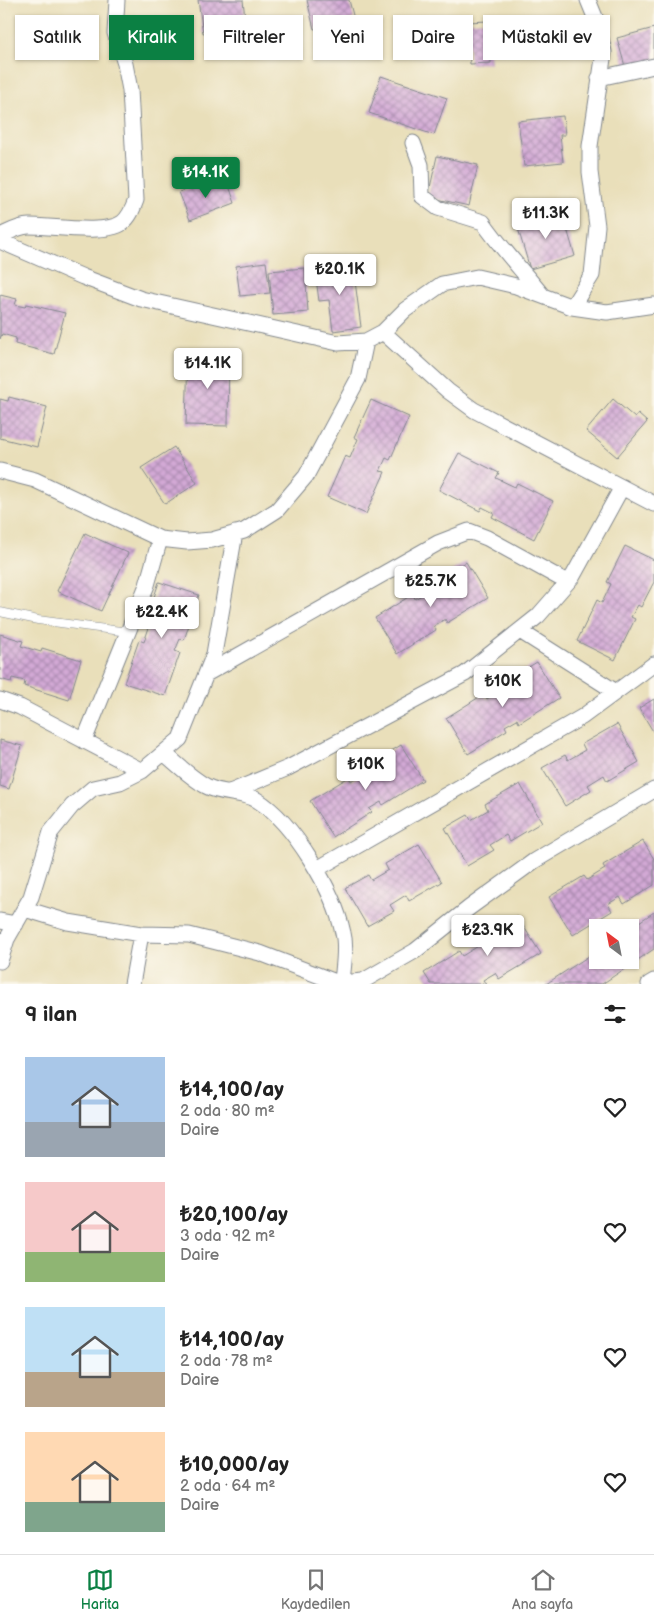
<!DOCTYPE html>
<html lang="tr">
<meta charset="utf-8">
<style>
:root{--surface:#fff;--page:#f2f2f2;--text:#222;--muted:#767676;--line:#e0e0e0;--accent:#0b8043}
body{margin:0;font-family:"Balsamiq Sans",sans-serif;background:var(--page);color:var(--text);height:100vh;display:flex;flex-direction:column;font-size:19px;white-space:nowrap}
*{box-sizing:border-box;margin:0}
p{font-size:16px;color:var(--muted)}
.icon{flex:none;width:28px;height:28px;fill:none;stroke:currentColor;stroke-width:2;stroke-linecap:round;stroke-linejoin:round}
.map{position:relative;height:984px;overflow:hidden}
.panel{display:flex;flex-direction:column;background:var(--surface);flex:1}
.panel>*{flex:none}
.banner{position:absolute;left:15px;top:15px;width:625px;height:45px;display:flex;gap:10px}
.needle{width:32px;rotate:328deg}
.fabs{position:absolute;left:589px;top:919px;display:grid;gap:10px}
.fabs a{display:grid;place-items:center;width:50px;height:50px;border-radius:0px;background:var(--surface);box-shadow:0 1px 4px #0004;font-size:25px}
.price{position:absolute;translate:-50% -42px;padding:0 11px;border-radius:5px;background:#fff;color:#222;font-size:16px;line-height:32px;filter:drop-shadow(0 1px 2px #0008)}
.price::after{content:'';position:absolute;left:50%;top:30px;width:15px;height:11px;margin-left:-8px;background:inherit;clip-path:polygon(0 0,100% 0,50% 100%)}
.price.selected{background:var(--accent);color:#fff}
ul{padding:0;list-style:none}
li{display:flex;align-items:center;gap:15px;height:125px;padding:0 25px}
li span{display:grid;place-items:center;flex:none;width:140px;height:100px;border-radius:0px;color:#555}
li>.icon{margin-inline-start:auto}
span .icon{width:60px;height:60px;fill:#fffc;stroke-width:1}
li b{font-size:21px}
h2{display:flex;justify-content:space-between;align-items:center;height:60px;padding:0 25px;font-size:21px}
.tag{padding:0 18px;border-radius:0px;background:var(--surface);box-shadow:0 1px 4px #0004;font-size:18px;line-height:45px}
.tag.selected{background:var(--accent);color:#fff}
.dock{display:flex;justify-content:space-around;align-items:center;height:70px;border-top:1px solid var(--line);background:var(--surface);font-size:14px;color:var(--muted)}
.dock a{display:grid;justify-items:center;gap:2px}
.dock .selected{color:var(--accent)}
.map>svg:first-child{display:block}
.building{fill:url(#building-cross-hatch)}
.lines{fill:none;stroke-linecap:round;stroke-linejoin:round}
.lane-casing{stroke:#82878c;stroke-width:9}
.street-casing{stroke:#82878c;stroke-width:17}
.lane{stroke:#fff;stroke-width:8}
.street{stroke:#fff;stroke-width:15}
</style>
<div class="map">
<svg width="654" height="984" viewBox="0 0 654 984">
<defs>
<pattern id="building-cross-hatch" width="8" height="8" patternUnits="userSpaceOnUse" patternTransform="scale(1.25)"><rect width="8" height="8" fill="#d3a9d5"/><path d="M0 0l8 8M0 8l8-8" fill="none" stroke="#aa8ab0"/></pattern>
</defs>
<rect width="100%" height="100%" fill="#fbf7ec"/>
<filter id="ink" filterUnits="userSpaceOnUse"><feTurbulence type="fractalNoise" baseFrequency=".02" numOctaves="2"/><feDisplacementMap in="SourceGraphic" scale="10" xChannelSelector="R" yChannelSelector="G"/><feConvolveMatrix kernelMatrix="1 2 1 2 8 2 1 2 1" color-interpolation-filters="sRGB"/></filter>
<filter id="wash" filterUnits="userSpaceOnUse"><feTurbulence type="fractalNoise" baseFrequency=".0096" numOctaves="4" result="noise"/><feDisplacementMap in="SourceGraphic" scale="20" xChannelSelector="R" yChannelSelector="G"/><feGaussianBlur stdDeviation="1.12" result="paint"/><feColorMatrix in="noise" values="0 0 0 0 0 0 0 0 0 0 0 0 0 0 0 0 0 1.4 0 .05"/><feComposite in="paint" operator="in"/></filter>
<g filter="url(#wash)">
<rect width="100%" height="100%" fill="#e9dfba"/>
<g id="blocks">
<path class="building" d="M198 0H243L246 27 203 33Z
M307 0H349L354 19 314 29Z
M488 21 491 63 470 64 467 22Z
M654 28V63L626 70 617 38Z
M381 76 447 98 434 135 369 113Z
M563 116 565 135H560L563 162 524 166 518 121Z
M437 156 478 165 469 206 428 197Z
M227 180 235 203 190 220 179 192 207 181 210 187Z
M562 212 575 256 530 269 517 225Z
M266 262 270 293 240 296 236 266Z
M353 266 361 327 333 331 329 300 319 301 315 271Z
M305 268 308 312 273 315 269 271Z
M0 295 17 299 15 305 25 307 26 304 65 313 54 354 15 344 16 338 2 334 0 339Z
M188 353 229 354 228 426 186 425Z
M9 397 47 407 37 447 0 438V399L8 401Z
M613 399 635 418 638 414 647 422 617 457 586 431Z
M371 400 409 417 390 460 386 458 380 471 385 472 366 514 327 497 345 456 350 458 358 439 354 437Z
M174 447 197 483 165 504 141 468Z
M459 453 499 473 496 478 515 487 517 483 553 501 534 539 492 517 494 513 482 507 480 511 439 490Z
M85 533 128 553 101 611 57 591Z
M625 546 654 560V582L641 607 638 605 631 617 635 619 615 660 577 641 597 600 602 603 611 584 607 582Z
M466 562 488 598 447 623 445 619 434 626 436 630 397 654 375 618 413 594 415 599 433 588 431 584Z
M159 582 199 595 184 640 180 639 175 651 180 653 165 696 124 683 139 640 144 642 151 622 146 621Z
M0 634 23 641 21 646 41 652 42 648 81 660 69 700 24 686 25 681 12 678 11 682 0 679Z
M537 662 559 698 519 723 517 719 505 726 507 730 468 754 446 718 484 694 487 699 505 687 502 683Z
M654 699V733L639 708Z
M617 724 639 762 607 781 604 775 588 785 591 790 565 806 542 768 565 755 568 760 585 750 582 744Z
M0 740 22 746 9 789 0 786Z
M401 745 423 780 383 805 381 802 369 809 372 812 333 837 310 801 349 777 351 781 369 770 367 766Z
M520 784 542 822 510 841 506 835 490 845 494 850 467 866 445 828 468 815 471 820 488 810 485 804Z
M643 841 654 859V885L624 904 620 897 608 904 612 911 573 935 549 897 584 876 587 880 605 869 603 865Z
M419 844 442 882 409 901 406 895 390 905 394 911 367 926 345 888 368 875 371 880 388 870 385 864Z
M654 912V949L602 984H546L598 950V960H630V928Z
M517 916 541 954 499 979 495 973 483 980 486 984H431L424 973 459 951 462 956 480 945 477 941Z"/>
</g>
</g>
<g filter="url(#ink)">
<use href="#blocks" fill-opacity="0" stroke="#82878c" stroke-width="1"/>
<g class="lines">
<defs>
<path id="lane" d="M0 612 38 620 128 632"/>
<path id="street" d="M599 78 654 66
M413 143 421 165 422 196 438 208 483 222C501 248 522 270 542 295
M0 236C9 232 19 226 29 226 51 226 105 235 122 223 130 217 133 208 136 200L130 90 125 64 115 33 117 0
M0 241 83 277 141 299 338 343 366 341 383 332 405 310 442 284 477 277 516 286 572 307 607 312 654 305
M572 307 592 275 597 226 590 172V146L604 52 597 22 588 0
M383 332 448 391 474 410 654 504
M0 471 35 480 160 539 187 542 212 540 244 531 277 510 306 476 358 379 366 341
M520 631 616 692
M206 674 438 543 469 531 487 538 567 582
M0 700 20 707 142 771
M84 741 147 585 160 539
M164 753C177 764 191 778 206 786 222 795 242 791 257 800 294 823 334 891 343 933 347 948 343 967 342 983L363 981 415 951 469 908 534 861 654 790
M230 792 288 768 465 674 538 616 573 576 622 487
M317 869 582 717 654 664
M25 909 68 922 141 934 189 935 260 953 341 984
M0 921 16 924
M0 961 7 939 31 897 51 832 72 806 93 788 120 782 142 771 180 739 214 654 235 533
M132 984 141 934
M649 984 654 981"/>
</defs>
<use href="#lane" class="lane-casing"/>
<use href="#street" class="street-casing"/>
<use href="#lane" class="lane"/>
<use href="#street" class="street"/>
</g>
</g>
</svg>
<div class="fabs">
<a><svg class="needle" viewBox="-14 -14 28 28"><path d="M0-13l5 13h-10z" fill="#e53935"/><path d="M0 13l5-13h-10z" fill="#767676"/></svg></a>
</div>
<b class="price selected" style="left:206px;top:199px">₺14.1K</b>
<b class="price" style="left:546px;top:240px">₺11.3K</b>
<b class="price" style="left:340px;top:296px">₺20.1K</b>
<b class="price" style="left:208px;top:390px">₺14.1K</b>
<b class="price" style="left:431px;top:608px">₺25.7K</b>
<b class="price" style="left:162px;top:639px">₺22.4K</b>
<b class="price" style="left:503px;top:708px">₺10K</b>
<b class="price" style="left:366px;top:791px">₺10K</b>
<b class="price" style="left:488px;top:957px">₺23.9K</b>
<div class="banner">
<a class="tag">Satılık</a>
<a class="tag selected">Kiralık</a>
<a class="tag">Filtreler</a>
<a class="tag">Yeni</a>
<a class="tag">Daire</a>
<a class="tag">Müstakil ev</a>
</div>
</div>
<section class="panel">
<h2>9 ilan<svg class="icon" aria-label="filters" viewBox="0 0 24 24"><path d="M4 7h16M4 17h16"/><circle cx="9" cy="7" r="2"/><circle cx="15" cy="17" r="2"/></svg></h2>
<ul>
<li><span style="background:linear-gradient(#a9c7e8 65%,#9aa5b1 0)"><svg class="icon" aria-label="home" viewBox="0 0 24 24"><path d="M3 11l9-7 9 7M6 9v11h12V9"/></svg></span><div><b>₺14,100/ay</b><p>2 oda · 80 m²</p><p>Daire</p></div><svg class="icon" aria-label="heart" viewBox="0 0 24 24"><path d="M12 20l-8-8c-3-5 5-10 8-4 3-6 11-1 8 4z"/></svg></li>
<li><span style="background:linear-gradient(#f6c9c9 70%,#8fb573 0)"><svg class="icon" aria-label="home" viewBox="0 0 24 24"><path d="M3 11l9-7 9 7M6 9v11h12V9"/></svg></span><div><b>₺20,100/ay</b><p>3 oda · 92 m²</p><p>Daire</p></div><svg class="icon" aria-label="heart" viewBox="0 0 24 24"><path d="M12 20l-8-8c-3-5 5-10 8-4 3-6 11-1 8 4z"/></svg></li>
<li><span style="background:linear-gradient(#bfe0f5 65%,#b9a48a 0)"><svg class="icon" aria-label="home" viewBox="0 0 24 24"><path d="M3 11l9-7 9 7M6 9v11h12V9"/></svg></span><div><b>₺14,100/ay</b><p>2 oda · 78 m²</p><p>Daire</p></div><svg class="icon" aria-label="heart" viewBox="0 0 24 24"><path d="M12 20l-8-8c-3-5 5-10 8-4 3-6 11-1 8 4z"/></svg></li>
<li><span style="background:linear-gradient(#ffd9b3 70%,#7fa58c 0)"><svg class="icon" aria-label="home" viewBox="0 0 24 24"><path d="M3 11l9-7 9 7M6 9v11h12V9"/></svg></span><div><b>₺10,000/ay</b><p>2 oda · 64 m²</p><p>Daire</p></div><svg class="icon" aria-label="heart" viewBox="0 0 24 24"><path d="M12 20l-8-8c-3-5 5-10 8-4 3-6 11-1 8 4z"/></svg></li>
</ul>
</section>
<nav class="dock">
<a class="selected"><svg class="icon" aria-label="map" viewBox="0 0 24 24"><path d="M3 6l6-2 6 2 6-2v14l-6 2-6-2-6 2zM9 4v14M15 6v14"/></svg>Harita</a>
<a><svg class="icon" aria-label="saved" viewBox="0 0 24 24"><path d="M7 4h10v16l-5-4-5 4z"/></svg>Kaydedilen</a>
<a><svg class="icon" aria-label="home" viewBox="0 0 24 24"><path d="M3 11l9-7 9 7M6 9v11h12V9"/></svg>Ana sayfa</a>
</nav>
